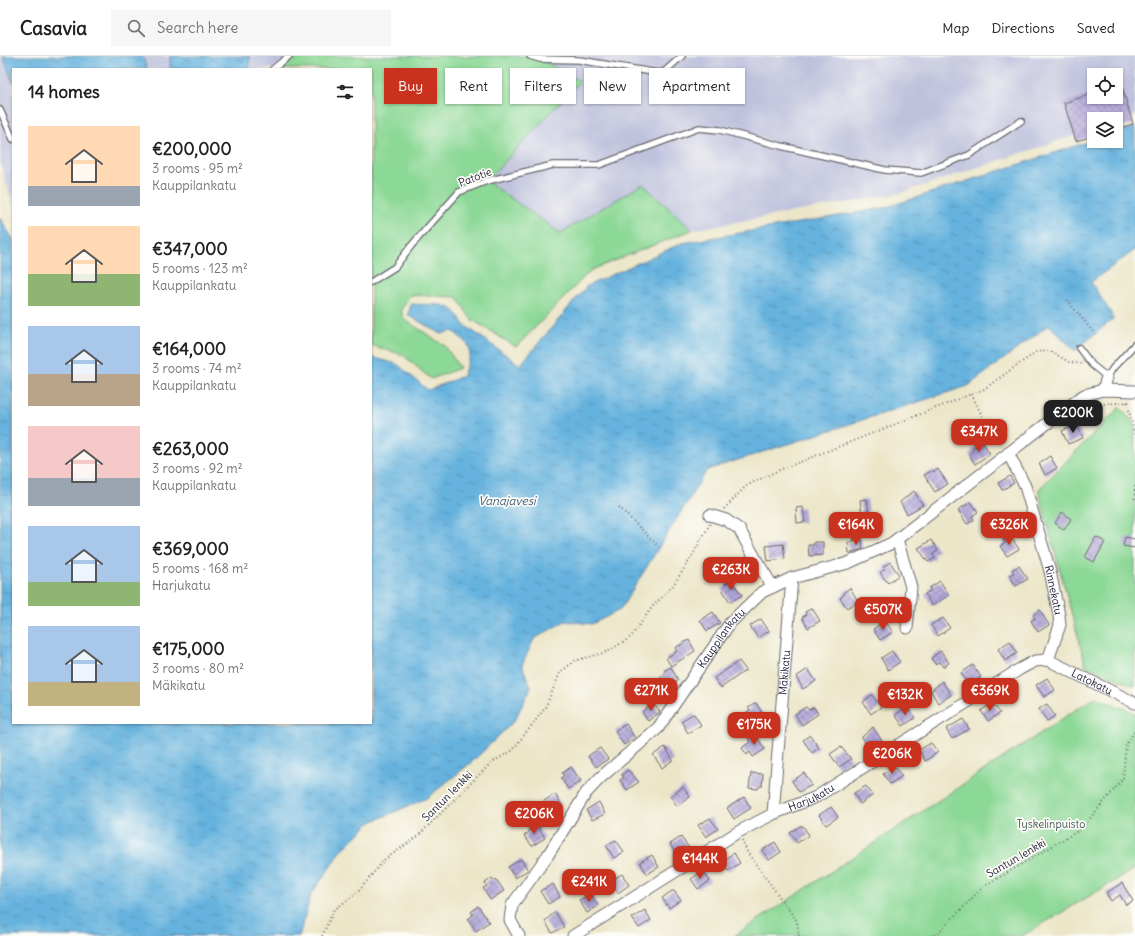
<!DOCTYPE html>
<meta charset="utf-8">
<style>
:root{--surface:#fff;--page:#f6f6f6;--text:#222;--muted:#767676;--line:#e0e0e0;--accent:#c8321e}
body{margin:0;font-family:Delius,sans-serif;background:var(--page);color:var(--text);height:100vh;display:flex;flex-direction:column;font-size:15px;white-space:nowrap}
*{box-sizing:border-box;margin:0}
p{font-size:13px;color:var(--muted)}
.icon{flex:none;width:22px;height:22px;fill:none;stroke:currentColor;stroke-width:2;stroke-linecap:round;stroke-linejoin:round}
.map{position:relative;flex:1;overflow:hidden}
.side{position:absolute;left:12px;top:12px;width:360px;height:656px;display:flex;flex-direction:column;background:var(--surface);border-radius:0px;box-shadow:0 1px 3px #0004}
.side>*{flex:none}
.hud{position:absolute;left:384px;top:12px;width:380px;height:36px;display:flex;gap:8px}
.fabs{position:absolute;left:1087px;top:12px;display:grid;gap:8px}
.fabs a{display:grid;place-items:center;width:36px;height:36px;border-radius:0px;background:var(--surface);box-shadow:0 1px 3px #0004;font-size:20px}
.price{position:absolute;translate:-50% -34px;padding:0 9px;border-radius:8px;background:var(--accent);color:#fff;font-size:13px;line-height:26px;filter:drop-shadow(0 1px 2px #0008)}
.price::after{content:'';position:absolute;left:50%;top:24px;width:12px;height:9px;margin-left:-6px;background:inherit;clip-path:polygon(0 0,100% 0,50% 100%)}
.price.current{background:#222;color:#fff}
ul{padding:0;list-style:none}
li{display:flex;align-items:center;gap:12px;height:100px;padding:0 16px}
li span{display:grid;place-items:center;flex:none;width:112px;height:80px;border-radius:0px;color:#555}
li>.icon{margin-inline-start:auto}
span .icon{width:48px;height:48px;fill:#fffc;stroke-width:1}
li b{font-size:17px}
h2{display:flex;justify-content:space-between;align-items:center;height:48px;padding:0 16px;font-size:17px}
.pill{padding:0 14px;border-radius:0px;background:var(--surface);box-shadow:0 1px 3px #0004;font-size:14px;line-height:36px}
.pill.current{background:var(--accent);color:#fff}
header{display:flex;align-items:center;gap:24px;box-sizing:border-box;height:56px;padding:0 20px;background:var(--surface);border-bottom:1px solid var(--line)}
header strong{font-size:19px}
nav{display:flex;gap:22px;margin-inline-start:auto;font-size:14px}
.search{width:280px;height:36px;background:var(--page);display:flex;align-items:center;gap:10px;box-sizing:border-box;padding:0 14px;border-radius:0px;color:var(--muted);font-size:15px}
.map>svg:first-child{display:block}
.industrial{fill:#bfc2dd;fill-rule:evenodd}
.green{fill:#8cd896;stroke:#577d68}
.water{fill:url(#water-ripples);stroke:#446a8c}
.building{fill:url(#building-cross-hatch)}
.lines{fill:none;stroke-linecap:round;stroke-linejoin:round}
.service-casing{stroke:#69676d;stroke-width:8}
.minor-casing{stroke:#69676d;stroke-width:13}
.path{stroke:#69676d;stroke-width:2;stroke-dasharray:1 3;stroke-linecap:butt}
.service{stroke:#fff;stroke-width:5.5}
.minor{stroke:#fff;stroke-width:11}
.labels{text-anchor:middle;stroke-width:3.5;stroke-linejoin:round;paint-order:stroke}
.street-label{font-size:11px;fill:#22223b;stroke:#fdfcf7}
.park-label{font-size:11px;fill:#425956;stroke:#fdfcf7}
.water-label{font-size:12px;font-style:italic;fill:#3d5c7c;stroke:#fdfcf7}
</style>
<header>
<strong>Casavia</strong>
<div class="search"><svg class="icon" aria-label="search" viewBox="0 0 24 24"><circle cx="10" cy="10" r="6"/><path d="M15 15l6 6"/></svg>Search here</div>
<nav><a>Map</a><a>Directions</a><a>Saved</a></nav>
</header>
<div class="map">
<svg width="1135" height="880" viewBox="0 0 1135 880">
<defs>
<pattern id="water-ripples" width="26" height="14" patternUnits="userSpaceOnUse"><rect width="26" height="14" fill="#65b2de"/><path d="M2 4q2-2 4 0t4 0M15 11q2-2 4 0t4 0" fill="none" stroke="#5390b5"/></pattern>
<pattern id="building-cross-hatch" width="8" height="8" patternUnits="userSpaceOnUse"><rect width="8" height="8" fill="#b2a7d9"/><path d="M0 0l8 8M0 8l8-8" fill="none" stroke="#9088b1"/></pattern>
</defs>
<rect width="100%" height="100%" fill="#fdfcf7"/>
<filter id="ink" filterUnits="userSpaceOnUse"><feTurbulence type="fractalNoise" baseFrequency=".025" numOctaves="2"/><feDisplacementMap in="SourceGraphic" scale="8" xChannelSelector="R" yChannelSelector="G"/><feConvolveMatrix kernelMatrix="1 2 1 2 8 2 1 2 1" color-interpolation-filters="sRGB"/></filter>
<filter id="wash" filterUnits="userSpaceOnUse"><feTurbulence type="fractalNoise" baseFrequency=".012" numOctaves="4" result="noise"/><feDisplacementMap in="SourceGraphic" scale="16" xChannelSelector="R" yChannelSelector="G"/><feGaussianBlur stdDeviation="0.9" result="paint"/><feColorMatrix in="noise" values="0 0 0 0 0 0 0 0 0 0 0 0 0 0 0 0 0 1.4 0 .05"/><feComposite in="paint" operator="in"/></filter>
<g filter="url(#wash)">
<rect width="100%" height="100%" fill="#ece6c9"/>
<path class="industrial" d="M0 0H1135V60L1116 66V63H1094V73L901 137 692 174 591 214 516 291 471 263 457 241 410 239 401 254 404 263 445 290 460 312 431 323 403 299 371 289V13H13V149L0 106ZM1094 19H1116V41H1094Z"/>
<path class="green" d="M301 0H530L540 3 580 25 487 125 560 177 643 128 692 174 591 214 516 291 471 263 457 241 410 239 401 254 404 263 445 290 460 312 431 323 403 299 371 289V13H278Z
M1120 351 1135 369V630L1086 610 1038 434Z
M1095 641 1135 657V813L1022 880H734Z"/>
<path class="water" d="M3 0H142L147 13H13V27Z
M170 0H250L249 13H170Z
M1135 71V194L1091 226 1114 262 1075 295 1049 269 968 330 707 414 620 554 592 568 565 565 534 583 522 609 531 631 515 664 473 705 427 742 371 766 341 795 311 839 299 880H0V162L13 183V667H371V301L397 308 428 334 463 320C472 293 476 292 452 275L441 278 408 259 411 248C434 250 453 243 463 268L520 309 587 230 682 187 884 152 1094 84 1116 85V77Z"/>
<g id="blocks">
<path class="building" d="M1116 18H1118L1133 68 1116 73V63H1094V80L1076 85 1064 47 1094 37V41H1116Z
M1077 368 1083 382 1068 388 1062 375Z
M983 386 990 398 975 408 969 398 973 395 972 393Z
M1050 400 1057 412 1045 419 1039 407Z
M938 413 948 428 935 436 924 419 933 414 934 416Z
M1010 420 1014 427 1002 434 998 427Z
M914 435 923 449 907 458 900 446Z
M867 443 869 458 862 459 860 444Z
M971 446 978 456 972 460 974 464 967 468 958 454Z
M803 451 805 466 797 467 796 452Z
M1062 456 1071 463 1064 474 1055 467Z
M1010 480 1019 493 1007 500 1000 490 1005 487 1003 484Z
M1096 481 1105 486 1094 506 1085 501Z
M1125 481 1135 483V492L1123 490Z
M853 483H862L863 493 849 497 848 486H854Z
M931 484 938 494 933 498 935 502 928 506 918 492Z
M814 486H823V499L809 500 808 489H814Z
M783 488 785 503 768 505 766 490Z
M890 506 899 519 888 527 880 517 885 513 883 511Z
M1019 510 1028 523 1016 530 1009 519 1014 517 1012 514Z
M731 524 742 539 730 546 722 533 726 530 725 528Z
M940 525 949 539 932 550 925 538 931 534 929 532Z
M850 532 858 545 847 552 840 542 844 539 843 537Z
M812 552 820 565 808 572 802 561 806 559 805 556Z
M1040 554 1049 569 1038 576 1031 565 1035 562 1033 559Z
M713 556 720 567 707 575 700 564Z
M943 562 950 572 938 580 931 569Z
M761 563 769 575 758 582 750 570Z
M885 565 893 576 880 584 873 573Z
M689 584 695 595 671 610 666 602 677 595 675 592Z
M1010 585 1017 597 1005 605 998 593Z
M892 595 900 606 888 614 881 602Z
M941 595 949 607 943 611 939 606 935 608 931 602Z
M739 605 746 614 721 632 714 622Z
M973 609 981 621 968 629 961 617Z
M671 611 678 624 666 631 660 621 665 618 664 615Z
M808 613 816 625 803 633 796 621Z
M1047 622 1055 634 1044 641 1036 629Z
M942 625 951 639 938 647 931 635Z
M872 639 881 651 871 658 863 646Z
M756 647 764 660 749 670 743 662 747 660 745 657 750 654 748 652Z
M653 648 660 656 648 665 642 656Z
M991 648H993L1000 657 988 665 981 655Z
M1047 648 1055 660 1047 665 1039 653Z
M806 651 809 654 814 651 818 658 802 669 795 658Z
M907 651 915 662 903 670 895 659Z
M693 658H694L701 669 688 677 681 665Z
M963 663 969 673 952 683 946 673Z
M626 668 635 682 624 689 615 675Z
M873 671 882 685 869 693 862 681Z
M755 678 765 693 753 701 750 696 747 699 742 692 750 686 748 683Z
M810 679 819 692 812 697 803 684Z
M931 687 938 696 925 705 919 694Z
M665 691 673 704 662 712 653 699Z
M841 691 851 703 839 711 830 698Z
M600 692 608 703 596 711 588 700Z
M571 711 581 725 568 733 561 722 564 720 562 717Z
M893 711H895L902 720 890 728 883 718Z
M628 714 639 726 627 734 620 724 624 722 622 719Z
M751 717 763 718 762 730H760L758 733 749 732Z
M804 717 812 729 799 736 792 725Z
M866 730 873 739 860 748 854 737Z
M683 731 690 741 677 750 670 740Z
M555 738 562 750 549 758 541 747Z
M744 741 751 752 734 763 727 752Z
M599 746 605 758 592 764 586 754Z
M831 751 838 761 826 769 819 759Z
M710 762 718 773 706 781 698 769Z
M536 768 545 782 532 790 524 780 529 776 528 774Z
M800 770H803L809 779 797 787 790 777Z
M681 781 689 792 677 800 670 788Z
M616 784 624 796 614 802 606 789Z
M775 786 781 796 769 804 762 794Z
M734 797 740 807 728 815 721 805Z
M652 799 659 811 647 818 640 806Z
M521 803 528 814 515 822 508 811Z
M703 815 710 825 698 833 691 823Z
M622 818 629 829 618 837 610 825Z
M492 822 494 825 496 823 504 835 490 844 483 832 487 830 485 827Z
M1122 827 1133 845 1126 849 1120 839 1111 845 1106 837Z
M553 828 560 841 548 848 540 835Z
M672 835H674L681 844 669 852 662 842Z
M591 838 598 850 587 857 579 844Z
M478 850 489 866 476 875 468 863 473 859 471 856Z
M645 854 651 864 639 872 632 862Z
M555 856 564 871 552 877 545 865Z"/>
</g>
</g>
<g filter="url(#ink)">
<use href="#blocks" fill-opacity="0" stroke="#69676d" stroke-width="1"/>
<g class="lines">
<defs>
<path id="service" d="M530 0 540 3 579 4 658 17 664 16 682 0
M273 13 289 0
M0 54 13 83
M371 226 395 211 411 190 459 136 487 125 553 109H599L699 72 720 74 781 90 885 114 921 117 969 99 1021 65
M1079 292 1092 309 1107 321 1113 312 1135 288"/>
<g id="minor">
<path d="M1103 334 1107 321"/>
<path id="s1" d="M1008 397 1025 430 1050 515 1059 559 1060 569 1048 604"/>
<path d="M710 459 726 464 739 473 758 507 773 531"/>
<path d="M897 483 911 531 907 572"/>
<path id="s2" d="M1048 604 1135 647"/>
<path id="s3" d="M773 758 792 522"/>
<path id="s4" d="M519 880 510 864 512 849 548 799 586 737 600 722 658 672 730 567 762 536 792 522 848 507 892 487 1084 339 1103 334 1135 335"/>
<path id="s5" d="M573 880 738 776 773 758 816 741 1020 613 1035 605 1048 604"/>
</g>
</defs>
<use href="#service" class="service-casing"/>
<use href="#minor" class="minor-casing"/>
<path class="path" d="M1067 244 1095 278
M971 338 989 373 1002 390
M1127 346 1135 380
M1088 349 1130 346
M1135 430V445
M619 451 659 491
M724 453 746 430 777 415 984 333 1036 296 1050 295 1069 306 1082 308
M742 784 747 796 797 865 799 880
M322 880 334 854 358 836 384 804 417 781 492 706 512 695 545 652 560 617 574 605 607 596 631 581 652 551 672 531 691 502 710 468
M931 880 937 878 983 831 1081 773 1123 723 1126 688 1135 675"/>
<use href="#service" class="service"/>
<use href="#minor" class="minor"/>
</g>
</g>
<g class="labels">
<g class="street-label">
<text transform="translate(475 121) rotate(-21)" y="4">Patotie</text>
<text dy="4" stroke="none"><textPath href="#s1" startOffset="145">Rinnekatu</textPath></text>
<text dy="4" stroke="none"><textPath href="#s4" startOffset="375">Kauppilankatu</textPath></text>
<text dy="4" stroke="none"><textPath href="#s3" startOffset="142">Mäkikatu</textPath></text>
<text dy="4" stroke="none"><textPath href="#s2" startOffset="49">Latokatu</textPath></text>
<text transform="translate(447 740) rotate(-45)" y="4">Santun lenkki</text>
<text dy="4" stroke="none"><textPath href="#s5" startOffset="276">Harjukatu</textPath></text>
<text transform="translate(1016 802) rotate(-30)" y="4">Santun lenkki</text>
</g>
<g class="park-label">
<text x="1051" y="772">Tyskelinpuisto</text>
</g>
<g class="water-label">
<text x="507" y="449">Vanajavesi</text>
</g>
</g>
</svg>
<div class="fabs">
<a><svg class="icon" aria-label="locate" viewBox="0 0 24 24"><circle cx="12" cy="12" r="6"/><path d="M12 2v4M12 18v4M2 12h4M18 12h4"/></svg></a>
<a><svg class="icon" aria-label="layers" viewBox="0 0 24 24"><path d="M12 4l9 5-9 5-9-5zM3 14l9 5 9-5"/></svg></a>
</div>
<b class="price current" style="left:1073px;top:378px">€200K</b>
<b class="price" style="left:979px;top:397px">€347K</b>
<b class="price" style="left:856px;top:490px">€164K</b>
<b class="price" style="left:1009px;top:490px">€326K</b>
<b class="price" style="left:731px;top:535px">€263K</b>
<b class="price" style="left:883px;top:575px">€507K</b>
<b class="price" style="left:651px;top:656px">€271K</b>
<b class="price" style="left:990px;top:656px">€369K</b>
<b class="price" style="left:905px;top:660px">€132K</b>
<b class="price" style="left:754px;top:690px">€175K</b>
<b class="price" style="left:892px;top:719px">€206K</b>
<b class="price" style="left:534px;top:779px">€206K</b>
<b class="price" style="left:700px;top:824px">€144K</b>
<b class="price" style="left:589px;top:847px">€241K</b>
<div class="hud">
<a class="pill current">Buy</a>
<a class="pill">Rent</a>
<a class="pill">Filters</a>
<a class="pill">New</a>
<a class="pill">Apartment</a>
</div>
<section class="side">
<h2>14 homes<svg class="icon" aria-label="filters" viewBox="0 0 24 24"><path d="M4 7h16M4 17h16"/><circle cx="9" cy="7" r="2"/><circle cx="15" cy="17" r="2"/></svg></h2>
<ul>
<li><span style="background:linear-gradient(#ffd9b3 75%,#9aa5b1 0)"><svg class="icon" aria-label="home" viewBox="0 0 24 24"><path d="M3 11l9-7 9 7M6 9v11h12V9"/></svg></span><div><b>€200,000</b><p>3 rooms · 95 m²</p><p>Kauppilankatu</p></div></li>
<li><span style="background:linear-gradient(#ffd9b3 60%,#8fb573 0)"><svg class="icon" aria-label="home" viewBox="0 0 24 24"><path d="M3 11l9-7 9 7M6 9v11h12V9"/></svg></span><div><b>€347,000</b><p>5 rooms · 123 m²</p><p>Kauppilankatu</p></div></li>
<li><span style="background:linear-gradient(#a9c7e8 60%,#b9a48a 0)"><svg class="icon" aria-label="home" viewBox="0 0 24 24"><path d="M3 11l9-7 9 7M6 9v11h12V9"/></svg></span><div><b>€164,000</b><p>3 rooms · 74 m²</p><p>Kauppilankatu</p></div></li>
<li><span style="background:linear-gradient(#f6c9c9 65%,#9aa5b1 0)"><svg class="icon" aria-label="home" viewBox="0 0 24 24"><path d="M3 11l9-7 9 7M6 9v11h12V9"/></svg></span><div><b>€263,000</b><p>3 rooms · 92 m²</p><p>Kauppilankatu</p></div></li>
<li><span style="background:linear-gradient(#a9c7e8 70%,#8fb573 0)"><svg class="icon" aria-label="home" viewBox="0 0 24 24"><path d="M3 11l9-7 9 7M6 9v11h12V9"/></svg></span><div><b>€369,000</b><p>5 rooms · 168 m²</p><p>Harjukatu</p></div></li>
<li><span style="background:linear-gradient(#a9c7e8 70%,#c2b280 0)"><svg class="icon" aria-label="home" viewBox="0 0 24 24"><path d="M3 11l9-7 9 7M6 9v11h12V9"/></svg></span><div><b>€175,000</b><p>3 rooms · 80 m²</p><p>Mäkikatu</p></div></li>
</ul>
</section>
</div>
